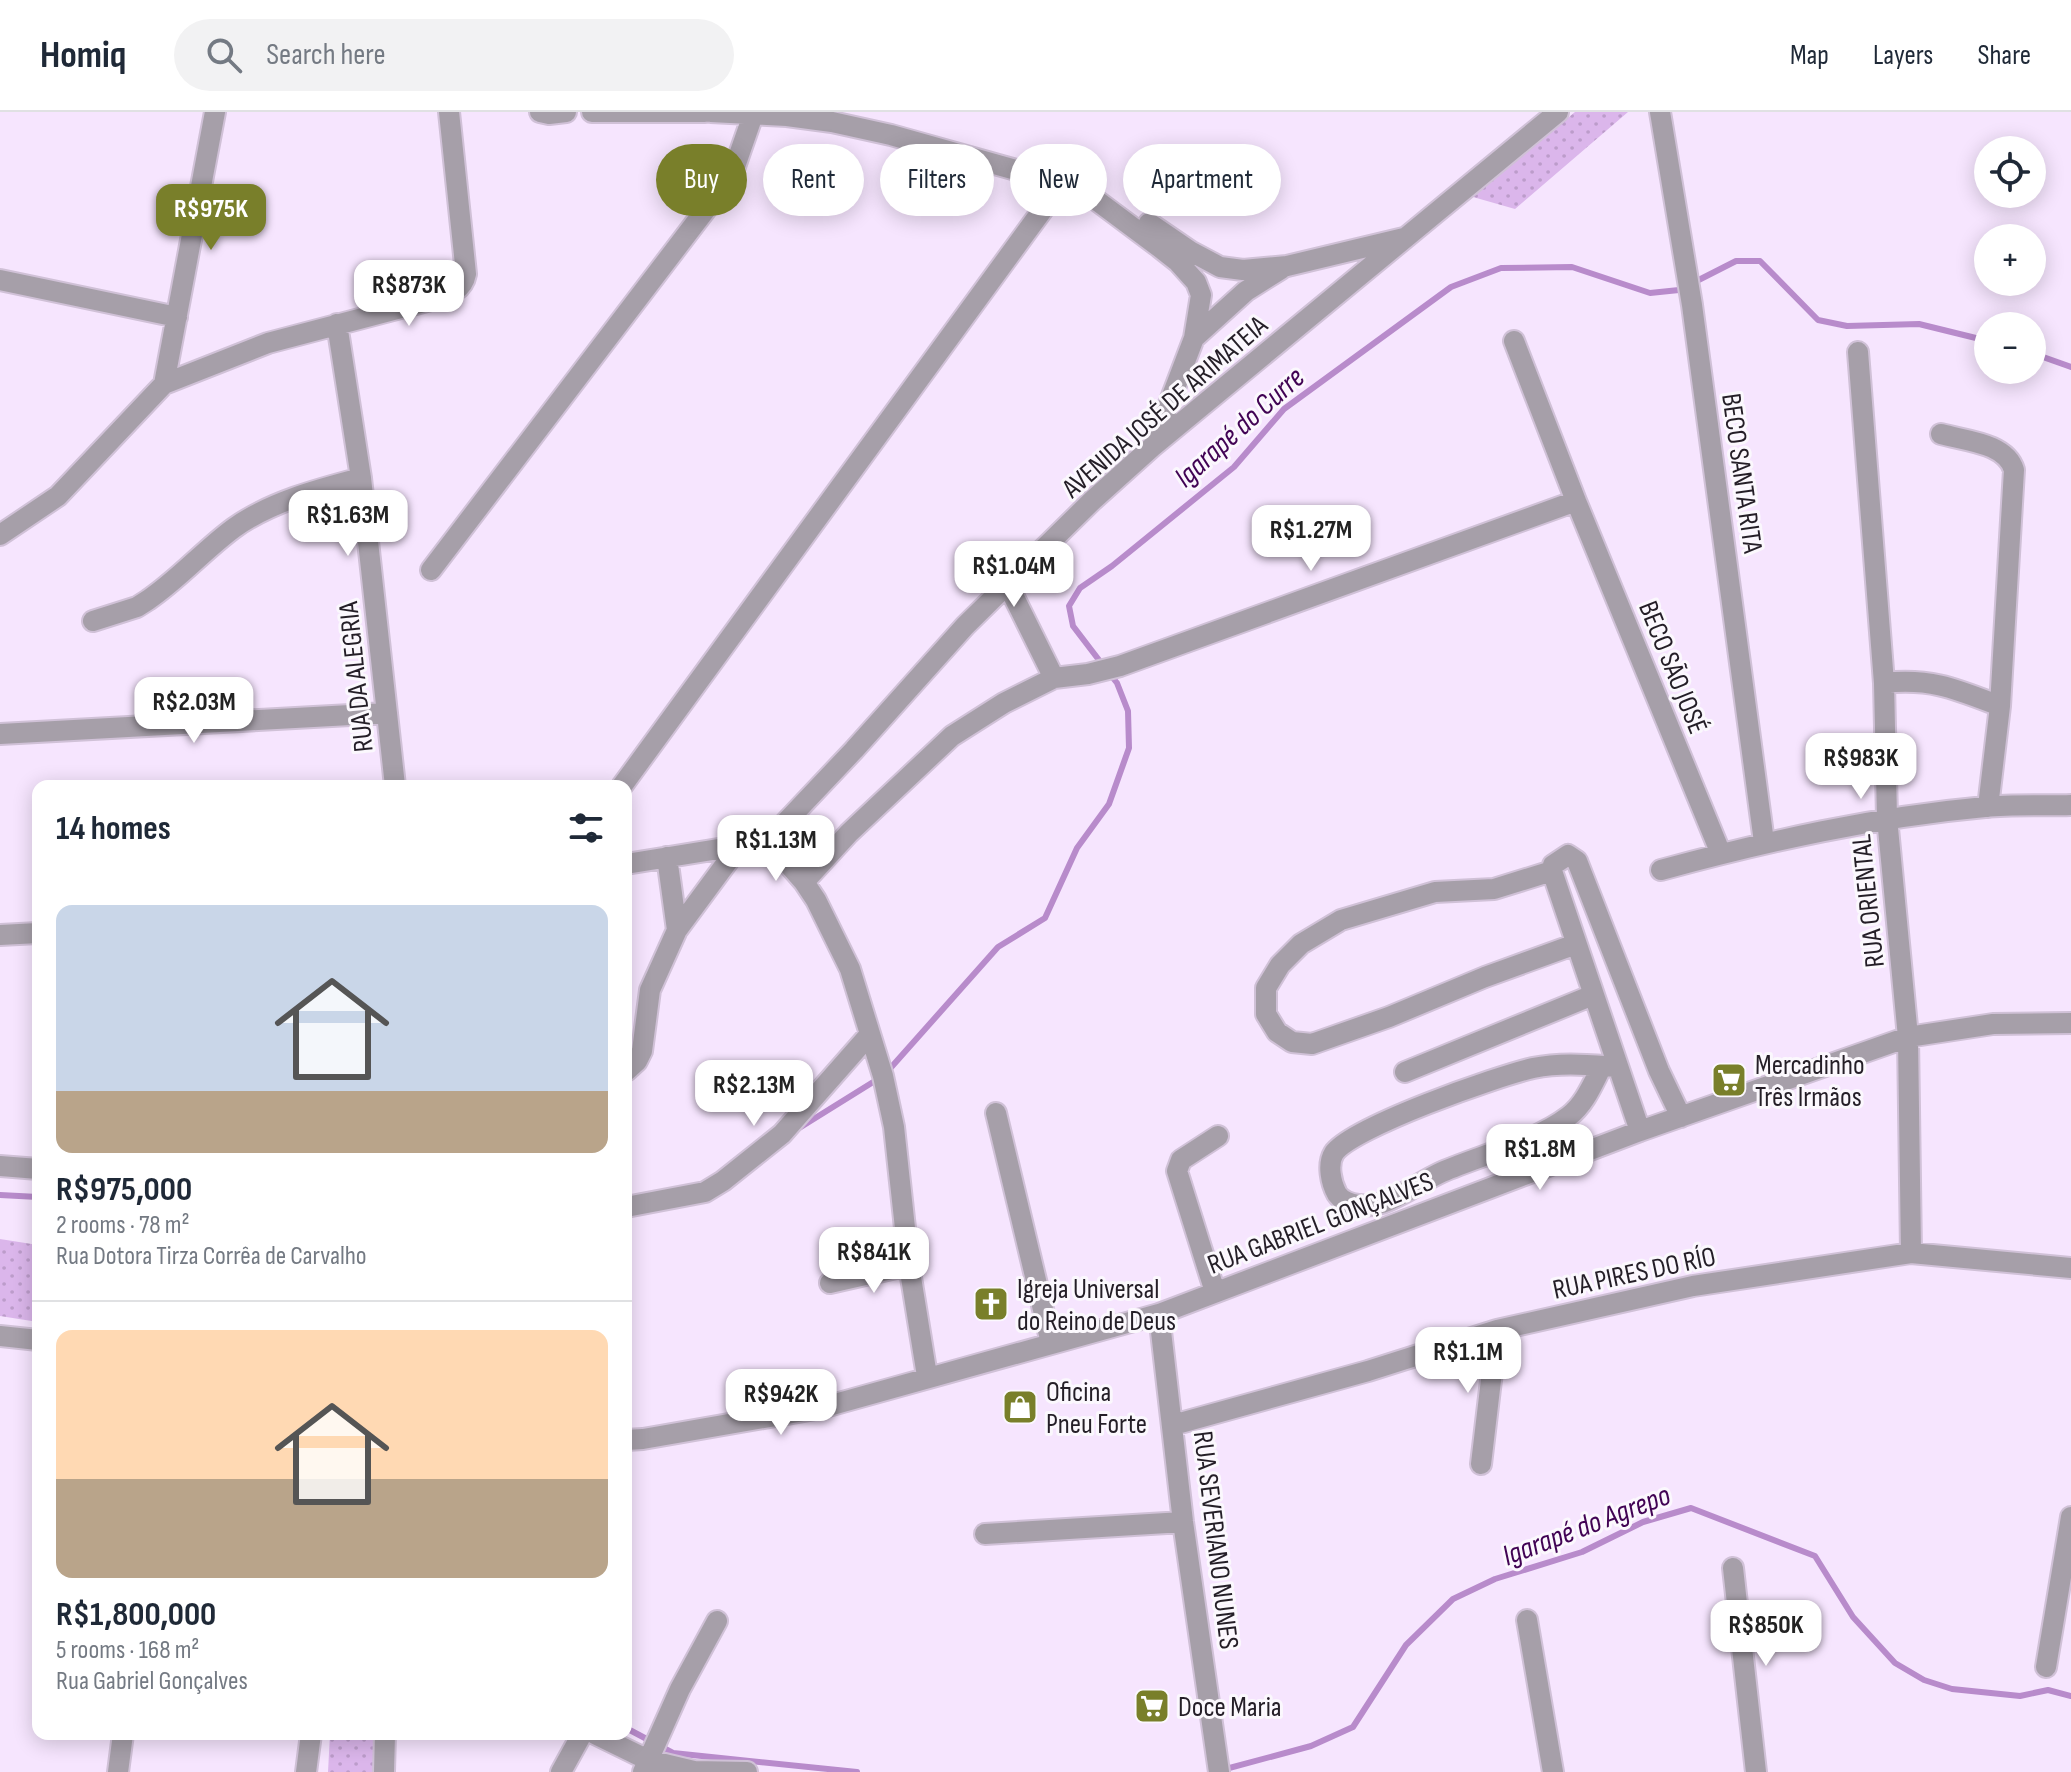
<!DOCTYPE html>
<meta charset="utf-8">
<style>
:root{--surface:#fff;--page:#f2f2f3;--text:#1f2937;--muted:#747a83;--line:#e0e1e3;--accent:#797f2a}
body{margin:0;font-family:"Sofia Sans Condensed",sans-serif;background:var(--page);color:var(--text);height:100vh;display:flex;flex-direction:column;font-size:30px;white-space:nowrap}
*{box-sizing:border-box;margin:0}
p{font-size:26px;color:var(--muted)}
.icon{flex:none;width:44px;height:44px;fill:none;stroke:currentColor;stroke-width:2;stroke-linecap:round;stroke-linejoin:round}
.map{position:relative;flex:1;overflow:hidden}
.panel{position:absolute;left:32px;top:668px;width:600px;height:960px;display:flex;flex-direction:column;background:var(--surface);border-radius:16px;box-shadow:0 4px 20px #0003}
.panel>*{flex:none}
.banner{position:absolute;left:656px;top:32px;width:760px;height:72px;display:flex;gap:16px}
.buttons{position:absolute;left:1974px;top:24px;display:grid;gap:16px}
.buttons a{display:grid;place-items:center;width:72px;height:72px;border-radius:50%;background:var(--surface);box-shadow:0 4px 20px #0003;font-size:40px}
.price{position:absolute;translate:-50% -68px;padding:0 18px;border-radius:16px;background:#fff;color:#222;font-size:26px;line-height:52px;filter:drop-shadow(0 2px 4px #0008)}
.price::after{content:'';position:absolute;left:50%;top:48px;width:24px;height:18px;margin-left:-12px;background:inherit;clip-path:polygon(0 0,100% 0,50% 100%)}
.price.on{background:var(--accent);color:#fff}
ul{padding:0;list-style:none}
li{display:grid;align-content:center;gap:16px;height:424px;padding:0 24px}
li+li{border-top:2px solid var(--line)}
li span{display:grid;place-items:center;height:248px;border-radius:16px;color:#555}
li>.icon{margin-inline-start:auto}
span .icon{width:144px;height:144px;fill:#fffc;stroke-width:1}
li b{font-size:34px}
h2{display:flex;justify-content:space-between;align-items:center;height:96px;padding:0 24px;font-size:34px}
.chip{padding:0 28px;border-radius:36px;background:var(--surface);box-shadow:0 4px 20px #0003;font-size:28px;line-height:72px}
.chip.on{background:var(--accent);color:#fff}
header{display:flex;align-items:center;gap:48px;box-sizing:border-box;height:112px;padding:0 40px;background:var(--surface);border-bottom:2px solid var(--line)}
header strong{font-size:38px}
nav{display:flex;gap:44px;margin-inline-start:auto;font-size:28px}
.search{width:560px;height:72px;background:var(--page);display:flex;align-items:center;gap:20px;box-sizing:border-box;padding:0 28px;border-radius:44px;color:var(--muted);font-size:30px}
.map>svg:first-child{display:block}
.green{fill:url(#green-dots)}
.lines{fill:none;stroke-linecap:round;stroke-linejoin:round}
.stream{stroke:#b88bcb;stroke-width:6}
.minor-casing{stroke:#d0c1d7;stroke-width:24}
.minor{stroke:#a69fa9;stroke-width:20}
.labels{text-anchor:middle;stroke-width:6;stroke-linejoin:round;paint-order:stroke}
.street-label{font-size:28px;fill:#241e27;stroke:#fbf8fd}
.poi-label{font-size:28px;fill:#241e27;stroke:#fbf8fd;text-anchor:start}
.water-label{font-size:30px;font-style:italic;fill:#410354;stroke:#fbf8fd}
</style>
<header>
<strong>Homiq</strong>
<div class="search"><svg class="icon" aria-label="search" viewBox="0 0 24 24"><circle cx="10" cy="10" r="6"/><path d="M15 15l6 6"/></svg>Search here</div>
<nav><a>Map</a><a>Layers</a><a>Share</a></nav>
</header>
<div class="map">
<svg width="2071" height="1660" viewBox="0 0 2071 1660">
<defs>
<pattern id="green-dots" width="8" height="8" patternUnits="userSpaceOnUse" patternTransform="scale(2)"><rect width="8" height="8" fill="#dbb6eb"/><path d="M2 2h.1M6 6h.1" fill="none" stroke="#bc9cca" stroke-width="1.8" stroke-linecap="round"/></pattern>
</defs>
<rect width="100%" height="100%" fill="#f6e5fe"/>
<path class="green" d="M1575 0H1628L1515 97 1473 85Z
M0 1127 38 1133V1210L0 1204Z
M330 1622H393V1660H328Z"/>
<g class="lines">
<path class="stream" d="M2032 241 2071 255
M1102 552 1073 514 1069 494 1080 476 1112 454 1234 355 1284 297 1451 175 1501 156 1572 155 1650 181 1679 178 1736 149H1760L1818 208 1847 214 1919 212 1988 229
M887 960 998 835 1045 806 1077 736 1109 692 1129 636 1128 599 1117 571 1109 561
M796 1018 878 967
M0 1083 38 1085
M626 1616 673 1641 857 1660
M1222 1658 1311 1634 1353 1615 1406 1533 1453 1487 1495 1467 1582 1440 1643 1410 1691 1396 1815 1444 1853 1505 1895 1551 1924 1568 1952 1577 2020 1584 2048 1578 2071 1584"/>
<defs>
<path id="minor" d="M540 0 549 2 566 0
M592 0H705
M711 0 787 4 832 10 891 23 1041 65 1088 82 1159 135 1178 150 1196 170 1201 183 1194 226 1154 331
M1660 0 1692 193 1764 730
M1149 111 1190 139 1220 155 1243 158 1287 154 1404 126
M0 168 177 205
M337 212 361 366 395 674
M1194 226 1246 179 1281 157
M1514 229 1576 389 1721 742
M1858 240 1884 571 1887 706 1908 925 1911 1141
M164 272 215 0
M0 423 58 384 164 272 268 231 435 187C450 182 463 178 466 162L449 0
M431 458 732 63 754 0
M1008 473 1054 566
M93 509 137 495 148 488C179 467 204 438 234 416 270 390 319 377 361 366
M1884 571C1932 566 1956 577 2000 594L2014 358C2006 331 1966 329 1941 322
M0 622 387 601
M622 674 1068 63
M1988 695 2000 594
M768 729 854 638 965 514 1093 388 1152 335 1558 0
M768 729 804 770 816 788 850 857 883 964 894 1015 909 1153 927 1264
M626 752 768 729
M1661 758C1768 729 1875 705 1985 695 2014 692 2043 694 2071 693
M1552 759 1640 1019
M804 770 849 721 952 624 1004 591 1054 566 1088 562 1120 554 1576 389
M677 818 739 734
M0 823 38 821
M1576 832 1485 865 1389 905 1312 932 1292 930 1277 920 1266 902V876L1280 853 1301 832 1341 808 1435 780 1494 777 1552 759 1553 753 1568 743 1577 749 1659 959 1681 1005
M1602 954C1593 971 1585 992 1569 1004 1535 1030 1481 1043 1442 1060 1422 1069 1403 1084 1382 1091 1369 1095 1346 1095 1337 1082 1331 1071 1327 1052 1334 1041 1352 1015 1498 964 1533 956 1562 950 1589 953 1618 955
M626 959 637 949 642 939 650 878 677 818 667 745
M1405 960 1593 883
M996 1001 1051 1231
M0 1054 38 1057
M626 1095 705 1080 723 1069 782 1022 870 922
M830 1171 909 1153
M1215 1180 1177 1059 1181 1048 1218 1024
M1159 1202 1183 1410 1219 1660
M0 1224 38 1228
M1173 1313 1368 1259 1497 1218 1693 1174 1911 1141 2071 1156
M626 1328 643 1327 821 1296 1159 1202 1640 1019 1908 925 1993 912 2071 911
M1481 1352 1497 1218
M985 1422 1183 1410
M1733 1456 1756 1660
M1527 1508 1553 1660
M2046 1555 2071 1405
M595 1622 648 1648 694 1659 747 1660
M118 1660 123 1622
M306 1660 311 1622
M384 1660 385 1622
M561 1660 582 1622
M643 1660 680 1577 717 1509"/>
</defs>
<use href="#minor" class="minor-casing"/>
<use href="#minor" class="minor"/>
</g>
<defs>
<symbol id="supermarket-square" viewBox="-11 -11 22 22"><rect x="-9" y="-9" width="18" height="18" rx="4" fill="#797f2a" stroke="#fbf8fd"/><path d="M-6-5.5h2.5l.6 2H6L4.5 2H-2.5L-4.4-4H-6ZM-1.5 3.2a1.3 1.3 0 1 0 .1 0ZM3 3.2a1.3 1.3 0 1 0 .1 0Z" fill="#fff"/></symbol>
<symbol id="church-square" viewBox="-11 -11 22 22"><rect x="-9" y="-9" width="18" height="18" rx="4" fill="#797f2a" stroke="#fbf8fd"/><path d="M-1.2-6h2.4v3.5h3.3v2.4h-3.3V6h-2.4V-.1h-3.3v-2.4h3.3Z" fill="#fff"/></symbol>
<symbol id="shop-square" viewBox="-11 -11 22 22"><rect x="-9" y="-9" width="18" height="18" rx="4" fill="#797f2a" stroke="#fbf8fd"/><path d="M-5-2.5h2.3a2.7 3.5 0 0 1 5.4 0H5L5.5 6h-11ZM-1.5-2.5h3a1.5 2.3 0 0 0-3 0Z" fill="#fff"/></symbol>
</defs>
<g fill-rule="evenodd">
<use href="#supermarket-square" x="1709" y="948" width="40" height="40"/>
<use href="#church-square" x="971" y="1172" width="40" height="40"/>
<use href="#shop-square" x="1000" y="1275" width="40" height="40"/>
<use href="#supermarket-square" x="1132" y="1574" width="40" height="40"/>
</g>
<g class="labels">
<g class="street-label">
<text transform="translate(1164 294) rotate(-41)" y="10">AVENIDA JOSÉ DE ARIMATEIA</text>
<text transform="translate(1743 361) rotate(82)" y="10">BECO SANTA RITA</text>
<text transform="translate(1674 555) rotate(68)" y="10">BECO SÃO JOSÉ</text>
<text transform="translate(355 565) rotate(-96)" y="10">RUA DA ALEGRIA</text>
<text transform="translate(1867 789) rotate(-96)" y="10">RUA ORIENTAL</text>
<text transform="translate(1320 1110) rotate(-21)" y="10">RUA GABRIEL GONÇALVES</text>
<text transform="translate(1634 1160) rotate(-12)" y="10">RUA PIRES DO RÍO</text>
<text transform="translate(1217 1428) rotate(83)" y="10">RUA SEVERIANO NUNES</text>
</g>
<g class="poi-label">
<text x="1755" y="962">Mercadinho<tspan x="1755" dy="32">Três Irmãos</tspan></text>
<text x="1017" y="1186">Igreja Universal<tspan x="1017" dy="32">do Reino de Deus</tspan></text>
<text x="1046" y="1289">Oficina<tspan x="1046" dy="32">Pneu Forte</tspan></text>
<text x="1178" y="1604">Doce Maria</text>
</g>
<g class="water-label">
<text transform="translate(1239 315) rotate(-42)" y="10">Igarapé do Curre</text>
<text transform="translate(1586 1413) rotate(-21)" y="10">Igarapé do Agrepo</text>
</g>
</g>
</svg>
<div class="buttons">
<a><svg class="icon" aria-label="locate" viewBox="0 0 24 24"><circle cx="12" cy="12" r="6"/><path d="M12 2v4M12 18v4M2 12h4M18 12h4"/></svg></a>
<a>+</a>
<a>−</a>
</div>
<b class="price on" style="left:211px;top:140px">R$975K</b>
<b class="price" style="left:409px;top:216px">R$873K</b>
<b class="price" style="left:348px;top:446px">R$1.63M</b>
<b class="price" style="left:1311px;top:461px">R$1.27M</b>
<b class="price" style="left:1014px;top:497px">R$1.04M</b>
<b class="price" style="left:194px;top:633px">R$2.03M</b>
<b class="price" style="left:1861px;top:689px">R$983K</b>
<b class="price" style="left:776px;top:771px">R$1.13M</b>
<b class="price" style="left:754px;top:1016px">R$2.13M</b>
<b class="price" style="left:1540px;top:1080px">R$1.8M</b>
<b class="price" style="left:874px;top:1183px">R$841K</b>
<b class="price" style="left:1468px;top:1283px">R$1.1M</b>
<b class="price" style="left:781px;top:1325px">R$942K</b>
<b class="price" style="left:1766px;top:1556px">R$850K</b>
<div class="banner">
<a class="chip on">Buy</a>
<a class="chip">Rent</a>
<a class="chip">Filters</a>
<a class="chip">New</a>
<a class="chip">Apartment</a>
</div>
<section class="panel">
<h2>14 homes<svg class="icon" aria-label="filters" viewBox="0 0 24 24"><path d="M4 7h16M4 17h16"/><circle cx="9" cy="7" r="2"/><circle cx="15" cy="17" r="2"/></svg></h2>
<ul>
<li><span style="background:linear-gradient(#c9d6e8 75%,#b9a48a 0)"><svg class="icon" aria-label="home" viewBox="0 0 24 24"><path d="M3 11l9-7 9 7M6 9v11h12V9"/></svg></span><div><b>R$975,000</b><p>2 rooms · 78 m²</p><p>Rua Dotora Tirza Corrêa de Carvalho</p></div></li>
<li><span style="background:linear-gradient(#ffd9b3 60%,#b9a48a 0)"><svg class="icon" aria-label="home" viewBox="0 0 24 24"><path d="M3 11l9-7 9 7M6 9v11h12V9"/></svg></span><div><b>R$1,800,000</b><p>5 rooms · 168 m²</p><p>Rua Gabriel Gonçalves</p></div></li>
</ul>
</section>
</div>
